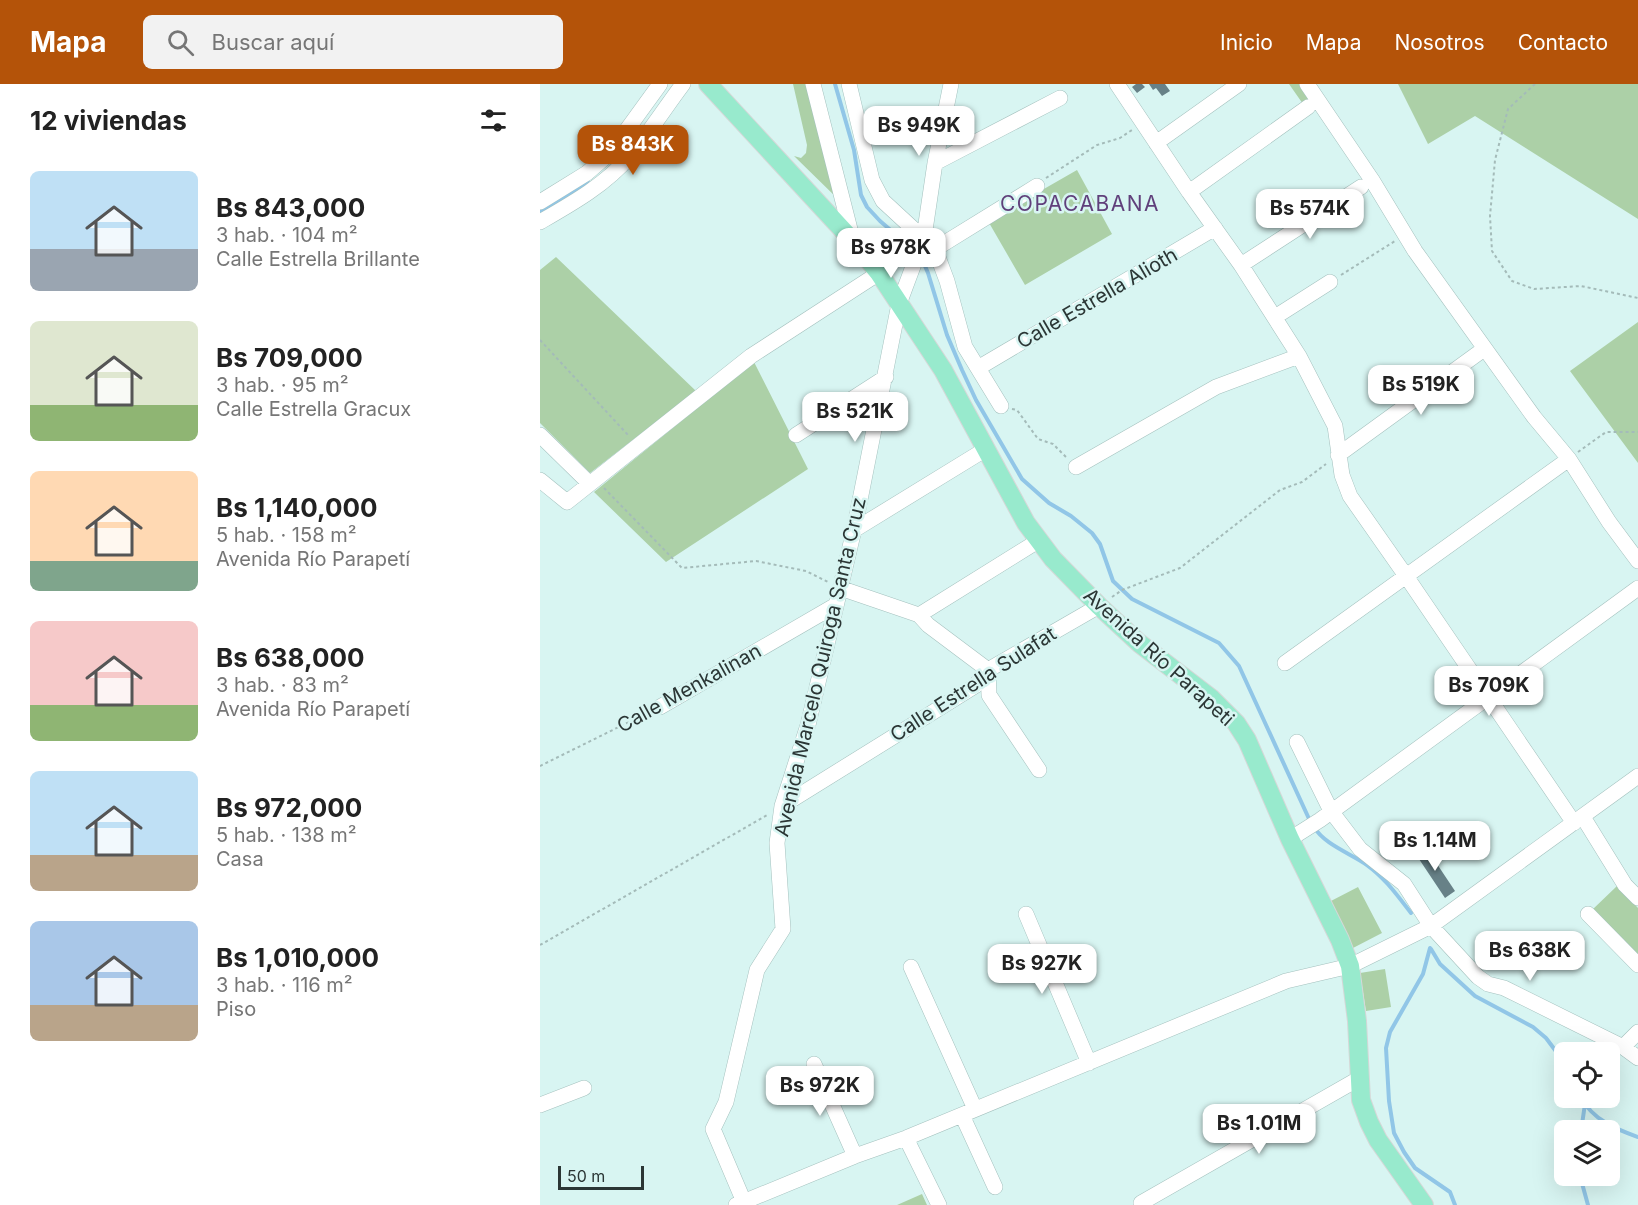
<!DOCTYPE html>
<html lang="es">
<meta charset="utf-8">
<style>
:root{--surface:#fff;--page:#f2f2f2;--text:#222;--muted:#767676;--accent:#b45309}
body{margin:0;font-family:Inter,sans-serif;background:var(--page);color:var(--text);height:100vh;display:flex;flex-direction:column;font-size:22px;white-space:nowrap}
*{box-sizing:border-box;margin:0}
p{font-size:20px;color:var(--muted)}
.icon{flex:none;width:33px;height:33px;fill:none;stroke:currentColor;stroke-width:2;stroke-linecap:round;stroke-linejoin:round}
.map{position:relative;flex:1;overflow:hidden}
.panel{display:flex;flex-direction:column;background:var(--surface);width:540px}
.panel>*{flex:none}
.buttons{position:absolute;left:1014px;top:958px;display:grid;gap:12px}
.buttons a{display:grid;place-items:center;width:66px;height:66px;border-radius:9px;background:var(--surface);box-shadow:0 6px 24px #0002;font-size:30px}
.scale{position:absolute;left:18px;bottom:15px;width:86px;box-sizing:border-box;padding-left:6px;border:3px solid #2b3635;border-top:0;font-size:16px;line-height:21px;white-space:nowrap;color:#2b3635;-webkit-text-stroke:4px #d8f5f2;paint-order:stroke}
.price{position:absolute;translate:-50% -51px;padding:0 14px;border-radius:12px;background:#fff;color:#222;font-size:20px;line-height:39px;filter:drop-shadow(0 2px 3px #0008)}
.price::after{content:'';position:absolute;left:50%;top:36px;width:18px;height:14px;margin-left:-9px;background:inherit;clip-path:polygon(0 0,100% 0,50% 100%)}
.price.current{background:var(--accent);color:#fff}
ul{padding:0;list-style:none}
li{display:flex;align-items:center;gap:18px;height:150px;padding:0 30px}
li span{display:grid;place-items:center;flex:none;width:168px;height:120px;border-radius:9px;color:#555}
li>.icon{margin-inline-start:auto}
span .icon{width:72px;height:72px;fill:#fffc;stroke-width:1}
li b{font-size:26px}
h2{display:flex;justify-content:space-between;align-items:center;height:72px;padding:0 30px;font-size:26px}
header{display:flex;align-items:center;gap:36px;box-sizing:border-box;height:84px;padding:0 30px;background:var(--accent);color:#fff}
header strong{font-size:28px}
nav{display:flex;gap:33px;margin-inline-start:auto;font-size:21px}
.search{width:420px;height:54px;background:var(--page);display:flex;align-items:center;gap:15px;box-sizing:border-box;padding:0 21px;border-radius:9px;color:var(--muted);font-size:22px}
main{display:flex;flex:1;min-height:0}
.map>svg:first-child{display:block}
.green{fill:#acd0a7}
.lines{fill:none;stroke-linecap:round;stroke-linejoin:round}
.stream{stroke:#91c6e7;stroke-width:4}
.canal{stroke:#91c6e7;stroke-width:12}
.building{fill:#678187}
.minor-casing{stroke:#a4c1be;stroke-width:16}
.major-casing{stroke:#d5d7d7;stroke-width:20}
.path{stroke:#a4bbb9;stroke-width:2;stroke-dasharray:3 3;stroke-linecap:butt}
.minor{stroke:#fff;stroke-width:15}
.major{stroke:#98eacd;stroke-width:18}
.labels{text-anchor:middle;stroke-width:5;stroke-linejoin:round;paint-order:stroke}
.street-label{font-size:20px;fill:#2b3635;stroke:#d8f5f2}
.neighbourhood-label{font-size:21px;letter-spacing:1.5px;fill:#60407b;stroke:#d8f5f2}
</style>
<header>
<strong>Mapa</strong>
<div class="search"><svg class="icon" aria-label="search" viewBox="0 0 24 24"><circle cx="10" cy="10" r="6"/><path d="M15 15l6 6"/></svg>Buscar aquí</div>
<nav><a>Inicio</a><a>Mapa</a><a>Nosotros</a><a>Contacto</a></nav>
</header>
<main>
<section class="panel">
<h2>12 viviendas<svg class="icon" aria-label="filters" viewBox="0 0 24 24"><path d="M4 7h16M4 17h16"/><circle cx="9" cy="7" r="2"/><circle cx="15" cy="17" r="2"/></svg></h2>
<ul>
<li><span style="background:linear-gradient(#bfe0f5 65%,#9aa5b1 0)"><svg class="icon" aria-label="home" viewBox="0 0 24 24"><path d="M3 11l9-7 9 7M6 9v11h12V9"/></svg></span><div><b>Bs 843,000</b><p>3 hab. · 104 m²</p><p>Calle Estrella Brillante</p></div></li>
<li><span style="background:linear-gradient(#dfe7d0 70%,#8fb573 0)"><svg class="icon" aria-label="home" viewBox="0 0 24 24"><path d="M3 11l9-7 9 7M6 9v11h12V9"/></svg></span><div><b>Bs 709,000</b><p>3 hab. · 95 m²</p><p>Calle Estrella Gracux</p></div></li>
<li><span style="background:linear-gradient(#ffd9b3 75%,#7fa58c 0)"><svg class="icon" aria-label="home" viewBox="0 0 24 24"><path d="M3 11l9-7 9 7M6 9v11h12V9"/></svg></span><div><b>Bs 1,140,000</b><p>5 hab. · 158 m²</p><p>Avenida Río Parapetí</p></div></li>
<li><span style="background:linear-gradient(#f6c9c9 70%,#8fb573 0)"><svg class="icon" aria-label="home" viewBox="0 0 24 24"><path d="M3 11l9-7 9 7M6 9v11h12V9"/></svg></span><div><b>Bs 638,000</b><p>3 hab. · 83 m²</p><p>Avenida Río Parapetí</p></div></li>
<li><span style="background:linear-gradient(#bfe0f5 70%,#b9a48a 0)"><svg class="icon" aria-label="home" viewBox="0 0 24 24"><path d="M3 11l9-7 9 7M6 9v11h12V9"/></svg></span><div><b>Bs 972,000</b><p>5 hab. · 138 m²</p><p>Casa</p></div></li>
<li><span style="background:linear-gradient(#a9c7e8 70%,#b9a48a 0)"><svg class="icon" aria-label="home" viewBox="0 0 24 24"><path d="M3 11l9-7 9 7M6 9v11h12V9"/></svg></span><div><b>Bs 1,010,000</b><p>3 hab. · 116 m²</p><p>Piso</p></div></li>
</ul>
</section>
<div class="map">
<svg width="1098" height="1121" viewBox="0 0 1098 1121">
<rect width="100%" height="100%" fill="#d8f5f2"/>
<path class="green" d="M253 0H266L300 117 254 72 261 74 266 69 267 61Z
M749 0H765L775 15 763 20Z
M858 0H1098V135L935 32 888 60Z
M537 86 572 150 485 201 448 137Z
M16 173 156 307 50 389 0 339V186Z
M1098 238V379L1030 287Z
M214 278 268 385 126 478 54 408Z
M1077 802 1098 824V874L1052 826Z
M818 803 842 849 813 864 789 818Z
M845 885 851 923 826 927 820 889Z
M382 1110 387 1121H357Z"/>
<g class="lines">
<path class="stream" d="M295 0 314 66 321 111 327 123 340 137 375 167
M382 175 388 189 407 251 422 286 436 316 482 395 509 419 531 432 552 449 560 460 573 497 592 515 679 559 699 582 770 737
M774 743C785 761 810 769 827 781 845 794 857 811 871 829
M890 864 883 890 850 948 846 964 849 1017 854 1049 864 1068 875 1084 910 1108 915 1121
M891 865 900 880 935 912 993 943 1006 954 1024 978
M1042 1014C1051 1035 1078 1046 1098 1053
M1041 1047 1045 1020
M1040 1092 1048 1121"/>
<path class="canal" d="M0 128 44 99"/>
</g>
<path class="building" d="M596 0H602L605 3 597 9 592 3Z
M609 0H625L630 7 622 12 616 4 613 6Z
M885 762 915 807 905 814 875 769Z"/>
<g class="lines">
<defs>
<path id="minor" d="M273 0 313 157
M309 0 332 96 343 117 395 165 407 197 425 263 461 322
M577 0 649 108 701 181 759 272 795 342 802 391 810 412 866 492 1034 739
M767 0 832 96 875 167 994 333 1029 375 1069 438 1098 477
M616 59 699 0
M395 79 520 14
M649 108 768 23
M0 118 47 89 70 69 120 0
M0 138C33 119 65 101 90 72 109 49 125 24 143 0
M395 165 497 102
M701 181 821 103
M735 233 790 198
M438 284 675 144
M0 351 50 400
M256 351 346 293
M798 371 944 265
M536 383 676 303 759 272
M0 396 27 418 211 272 339 189
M314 446 446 365
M300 504 379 531 388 541 448 586
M379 531 498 457
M745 579 1029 375
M448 586 449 611 499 686
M120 623 296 521
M757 658 791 727 820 765 864 800 891 842 938 893 948 900 964 904 1083 963 1098 974
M242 722 435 602 448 586 559 522
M1043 733 1085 801 1098 814
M750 755 780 736 1098 504
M486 830 549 979
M1048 830 1098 881
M371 883 435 1025
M1083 963 1098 948
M274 980 315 1072
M0 1021 44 1004
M422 1031 455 1103
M366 1054 399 1121
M204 1118 173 1045 186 1018 217 886 243 845 237 759 242 722 268 641 314 446 359 220 384 153 395 79 411 0
M601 1119 820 994
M196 1121 315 1072 366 1054 746 897 810 882 891 842 1098 692"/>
<path id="major" d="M168 0 313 157 339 189 403 286 486 439 513 475 559 522 599 559 672 615 696 639 707 656 750 755 800 856 810 882 817 937 821 1016 829 1038 838 1056 884 1121"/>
</defs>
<use href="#minor" class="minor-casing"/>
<use href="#major" class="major-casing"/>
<path class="path" d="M995 0 968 25 955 76 950 132 952 167 972 197 994 205 1041 202 1098 214
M506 94 557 61 580 54 592 46
M801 191 855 157
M0 256 88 351
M472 325 477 326 498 355 513 360 526 373
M1038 368 1066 348H1098
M64 404 142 484 216 477 266 487 288 498
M572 513 582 506 640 484 740 406 762 398 786 380
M0 682 109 628
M0 861 229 730"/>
<use href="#minor" class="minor"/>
<use href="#major" class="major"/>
</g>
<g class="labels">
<g class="street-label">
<text transform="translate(557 214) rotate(-30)" y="7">Calle Estrella Alioth</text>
<text transform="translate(619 573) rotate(42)" y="7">Avenida Río Parapeti</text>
<text transform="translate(280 583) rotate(-77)" y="7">Avenida Marcelo Quiroga Santa Cruz</text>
<text transform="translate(433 600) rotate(-33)" y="7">Calle Estrella Sulafat</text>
<text transform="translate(149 604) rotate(-29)" y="7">Calle Menkalinan</text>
</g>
<g class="neighbourhood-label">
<text x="540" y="127">COPACABANA</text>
</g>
</g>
</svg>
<div class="buttons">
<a><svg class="icon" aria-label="locate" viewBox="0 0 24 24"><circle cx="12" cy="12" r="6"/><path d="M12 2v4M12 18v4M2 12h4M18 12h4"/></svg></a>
<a><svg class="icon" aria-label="layers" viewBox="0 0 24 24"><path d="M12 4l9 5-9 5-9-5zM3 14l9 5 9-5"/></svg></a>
</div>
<div class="scale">50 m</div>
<b class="price" style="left:379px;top:73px">Bs 949K</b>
<b class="price current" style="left:93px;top:92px">Bs 843K</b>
<b class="price" style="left:770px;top:156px">Bs 574K</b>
<b class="price" style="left:351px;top:195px">Bs 978K</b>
<b class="price" style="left:881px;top:332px">Bs 519K</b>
<b class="price" style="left:315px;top:359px">Bs 521K</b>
<b class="price" style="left:949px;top:633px">Bs 709K</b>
<b class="price" style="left:895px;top:788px">Bs 1.14M</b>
<b class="price" style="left:990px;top:898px">Bs 638K</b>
<b class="price" style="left:502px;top:911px">Bs 927K</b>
<b class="price" style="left:280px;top:1033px">Bs 972K</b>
<b class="price" style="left:719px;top:1071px">Bs 1.01M</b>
</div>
</main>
